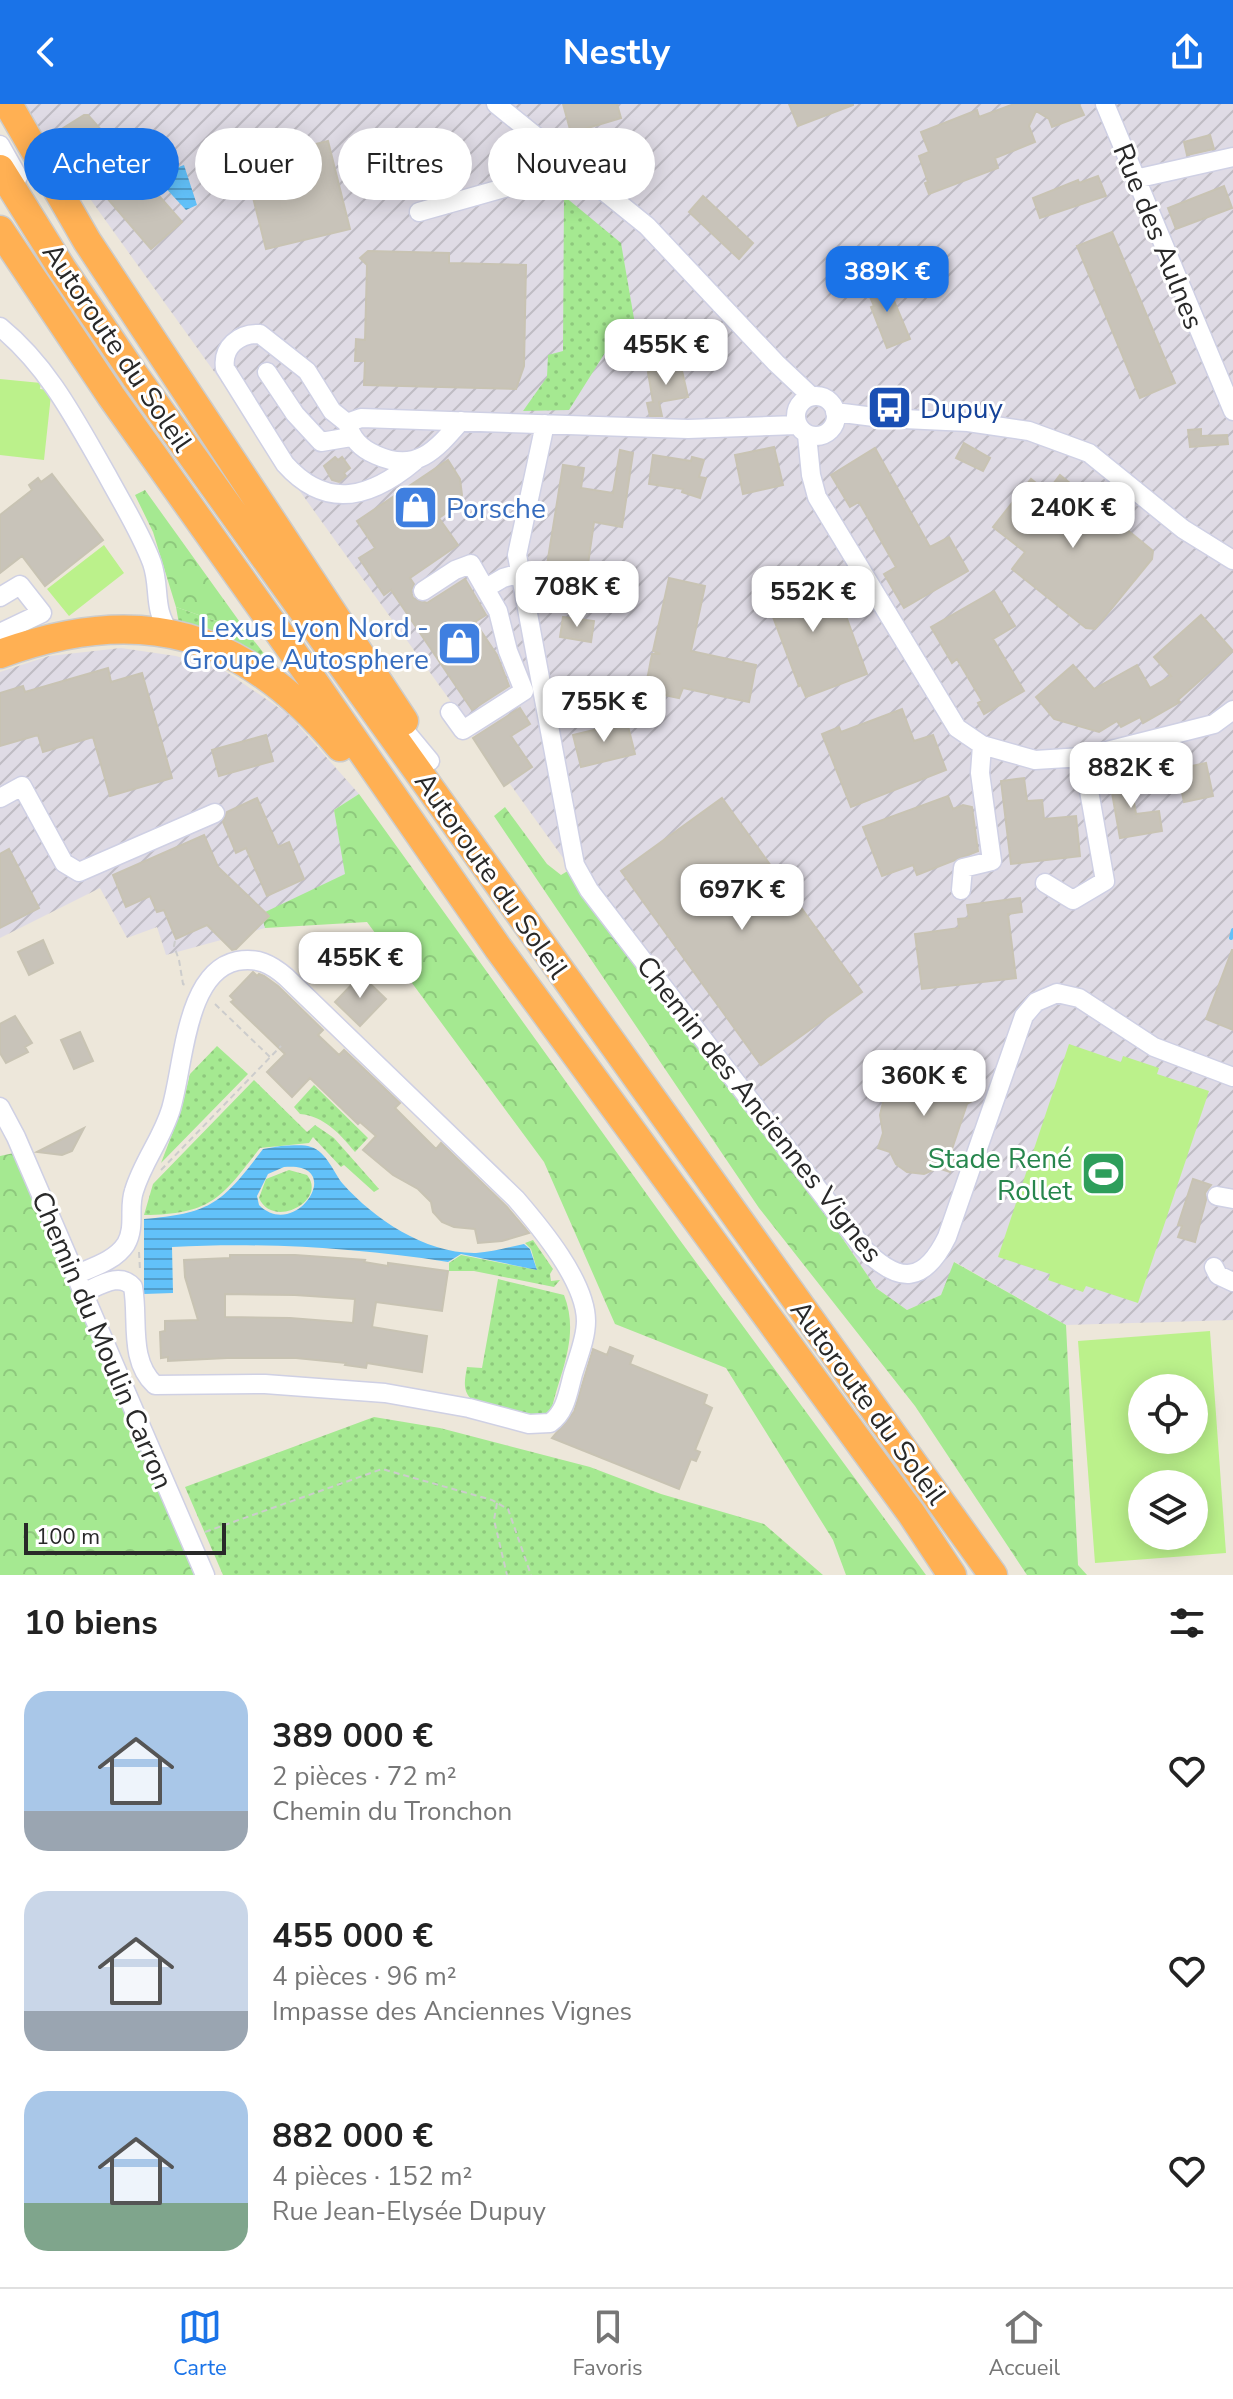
<!DOCTYPE html>
<html lang="fr">
<meta charset="utf-8">
<style>
:root{--surface:#fff;--page:#f6f6f6;--text:#222;--muted:#767676;--line:#e0e0e0;--accent:#1a73e8}
body{margin:0;font-family:"Nunito Sans",sans-serif;background:var(--page);color:var(--text);height:100vh;display:flex;flex-direction:column;font-size:30px;white-space:nowrap}
*{box-sizing:border-box;margin:0}
p{font-size:26px;color:var(--muted)}
.icon{flex:none;width:44px;height:44px;fill:none;stroke:currentColor;stroke-width:2;stroke-linecap:round;stroke-linejoin:round}
.map{position:relative;height:1471px;overflow:hidden}
.side{display:flex;flex-direction:column;background:var(--surface);flex:1}
.side>*{flex:none}
.top-card{position:absolute;left:24px;top:24px;width:800px;height:72px;display:flex;gap:16px}
.controls{position:absolute;left:1128px;top:1270px;display:grid;gap:16px}
.controls a{display:grid;place-items:center;width:80px;height:80px;border-radius:50%;background:var(--surface);box-shadow:0 4px 20px #0003;font-size:40px}
.scale{position:absolute;left:24px;bottom:20px;width:202px;box-sizing:border-box;padding-left:8px;border:4px solid #292929;border-top:0;font-size:22px;line-height:28px;white-space:nowrap;color:#292929;-webkit-text-stroke:6px #fff;paint-order:stroke}
.price{position:absolute;translate:-50% -68px;padding:0 18px;border-radius:16px;background:#fff;color:#222;font-size:26px;line-height:52px;filter:drop-shadow(0 2px 4px #0008)}
.price::after{content:'';position:absolute;left:50%;top:48px;width:24px;height:18px;margin-left:-12px;background:inherit;clip-path:polygon(0 0,100% 0,50% 100%)}
.price.current{background:var(--accent);color:#fff}
ul{padding:0;list-style:none}
li{display:flex;align-items:center;gap:24px;height:200px;padding:0 24px}
li span{display:grid;place-items:center;flex:none;width:224px;height:160px;border-radius:24px;color:#555}
li>.icon{margin-inline-start:auto}
span .icon{width:96px;height:96px;fill:#fffc;stroke-width:1}
li b{font-size:34px}
h2{display:flex;justify-content:space-between;align-items:center;height:96px;padding:0 24px;font-size:34px}
.tag{padding:0 28px;border-radius:36px;background:var(--surface);box-shadow:0 4px 20px #0003;font-size:28px;line-height:72px}
.tag.current{background:var(--accent);color:#fff}
header{display:flex;justify-content:space-between;align-items:center;height:104px;padding:0 24px;background:var(--accent);color:#fff;font-size:36px;font-weight:700}
.dock{display:flex;justify-content:space-around;align-items:center;height:112px;border-top:2px solid var(--line);background:var(--surface);font-size:22px;color:var(--muted)}
.dock a{display:grid;justify-items:center;gap:4px}
.dock .current{color:var(--accent)}
.map>svg:first-child{display:block}
.industrial{fill:url(#industrial-furrows)}
.grass{fill:url(#grass-dots)}
.forest{fill:url(#forest-crowns)}
.pitch{fill:#bbf18b;fill-rule:evenodd}
.water{fill:url(#water-rules);fill-rule:evenodd}
.lines{fill:none;stroke-linecap:round;stroke-linejoin:round}
.stream{stroke:#62c1f9;stroke-width:4}
.building{fill:#c8c3b9;stroke:#c8c3b3;stroke-width:2;fill-rule:evenodd}
.minor-casing{stroke:#cfd0e4;stroke-width:21}
.highway-casing{stroke:#ccc;stroke-width:31}
.path{stroke:#ccc;stroke-width:2;stroke-dasharray:6 4;stroke-linecap:butt}
.minor{stroke:#fff;stroke-width:18}
.highway{stroke:#ffb053;stroke-width:28}
.labels{text-anchor:middle;stroke-width:6;stroke-linejoin:round;paint-order:stroke}
.street-label{font-size:28px;fill:#292929;stroke:#fff}
.transit-label{font-size:28px;fill:#164399;stroke:#fff;text-anchor:start}
.shop-label{font-size:28px;fill:#366cbe;stroke:#fff;text-anchor:start}
.leisure-label{font-size:28px;fill:#27864d;stroke:#fff;text-anchor:end}
</style>
<header><svg class="icon" aria-label="back" viewBox="0 0 24 24"><path d="M15 5l-7 7 7 7"/></svg>Nestly<svg class="icon" aria-label="share" viewBox="0 0 24 24"><path d="M12 15V3M7 8l5-5 5 5M5 13v7h14v-7"/></svg></header>
<div class="map">
<svg width="1233" height="1471" viewBox="0 0 1233 1471">
<defs>
<pattern id="industrial-furrows" width="10" height="10" patternUnits="userSpaceOnUse" patternTransform="scale(2)"><rect width="10" height="10" fill="#dfdbe5"/><path d="M-1 1l2-2M0 10L10 0M9 11l2-2" fill="none" stroke="#bfbcc4"/></pattern>
<pattern id="grass-dots" width="8" height="8" patternUnits="userSpaceOnUse" patternTransform="scale(2)"><rect width="8" height="8" fill="#a5e991"/><path d="M2 2h.1M6 6h.1" fill="none" stroke="#8ec87d" stroke-width="1.8" stroke-linecap="round"/></pattern>
<pattern id="forest-crowns" width="20" height="18" patternUnits="userSpaceOnUse" patternTransform="scale(2)"><rect width="20" height="18" fill="#a5e991"/><path d="M2 6a3 3 0 1 1 6 0M12 15a3 3 0 1 1 6 0" fill="none" stroke="#8ec87d"/></pattern>
<pattern id="water-rules" width="6" height="5" patternUnits="userSpaceOnUse" patternTransform="scale(2)"><rect width="6" height="5" fill="#62c1f9"/><path d="M0 2.5h6" fill="none" stroke="#519dca"/></pattern>
</defs>
<rect width="100%" height="100%" fill="#ede7da"/>
<path class="industrial" d="M22 0H1233V1216L1066 1221 955 1158 941 1191 907 1206 876 1184 778 1039 571 765Z
M121 544 176 552 225 567 288 610 359 690 334 706 346 770 262 810 265 824 166 851 157 823 127 834 100 784 0 834V568L49 552Z"/>
<path class="grass" d="M564 92 621 139 637 232 621 231 608 244 569 306 523 307 547 273 548 251 563 247Z
M176 503 247 528 277 566 179 520Z
M217 942 248 970 161 1059 181 1007 190 970Z
M254 976 307 1028 315 1021 334 1034 379 1085 374 1088 344 1061 341 1063 313 1033 309 1039 260 1044C221 1094 212 1110 144 1111L153 1080Z
M314 981 368 1034 355 1048C340 1030 324 1012 300 1010L294 1003Z
M289 1066 307 1071C328 1096 273 1126 259 1094L266 1075Z
M533 1136 553 1165 550 1170 551 1177 560 1176 554 1183 474 1167H449V1159L461 1151 537 1166 531 1145 525 1139Z
M498 1175 564 1191C581 1234 558 1271 551 1309L538 1312 471 1295C462 1286 465 1275 467 1263L482 1264Z
M374 1313 440 1324 590 1363 661 1390 764 1420 823 1471H223L185 1383Z"/>
<path class="forest" d="M145 386 247 528 176 503 153 428 135 391Z
M359 690 679 1135 926 1471H846L833 1436 726 1264 615 1220 544 1058 367 818 265 824 261 810 345 770 334 706Z
M505 703 547 760 561 771 571 765 778 1039 876 1184 907 1206 941 1191 954 1158 1066 1221 1078 1461 1087 1471H1027L915 1302 759 1104 494 712Z
M14 1049 194 1471H0V1052Z"/>
<path class="pitch" d="M0 275 41 279 40 285 49 286 51 291 44 356 0 351Z
M104 441 124 469 69 512 47 485Z
M1069 940 1121 958 1123 952 1159 964 1157 970 1209 987 1138 1199 1086 1182 1083 1188 1048 1176 1050 1170 998 1153Z
M1210 1227 1226 1449 1095 1459 1078 1237ZM1194 1284V1336H1142V1284ZM1194 1380V1432H1142V1380Z"/>
<path class="water" d="M184 61 197 101 186 106 160 78 157 71Z
M281 1042C290 1042 302 1040 311 1043 327 1048 333 1068 343 1080 374 1115 426 1150 476 1149 492 1148 509 1143 524 1140L530 1145 537 1166 461 1150 448 1158C356 1144 265 1138 172 1143L173 1189 144 1190V1115C212 1109 222 1099 263 1045ZM284 1063C348 1057 296 1138 259 1101L257 1092 268 1070Z"/>
<g class="lines">
<path class="stream" d="M1231 834 1233 826"/>
</g>
<path class="building" d="M563 0H617L621 14 571 29Z
M789 0H853V1L798 22Z
M1014 0H1079L1084 11 1052 23 1049 15 1036 7 1029 22 1035 38 995 54 998 64 929 90 925 79 928 78 919 52 929 48 921 28 977 6 979 13Z
M84 11H88L182 118 151 145 101 87 96 89 60 26Z
M1210 31 1214 45 1187 51 1184 38Z
M328 37 350 125 266 145 244 58Z
M1098 72 1106 92 1040 114 1033 94 1078 76 1079 79Z
M1224 82 1232 104 1176 125 1168 104Z
M703 92 753 139 739 155 689 108Z
M1112 128 1175 279 1140 294 1077 142Z
M368 147 449 149V159L526 161 524 262 516 285 364 281 365 257H355L356 235 365 236 367 161 360 154Z
M884 173 910 235 887 244 871 203 874 202 865 181Z
M680 258 688 293 659 298 662 312H650L647 299 653 298 648 268 670 265 669 260Z
M1201 325V332L1227 331 1228 340 1190 343 1188 326Z
M964 339 990 354 983 367 956 354Z
M774 343 783 381 743 390 735 351Z
M875 344 930 443 949 433 968 467 904 504 884 470 896 463 859 398 850 403 831 371Z
M620 346 633 349 622 423 594 418 587 467 547 461 563 361 584 364 581 384 613 389Z
M653 351 691 357 692 353 704 356 699 373 706 374 700 394 682 388 683 385 649 380Z
M335 353 338 356 342 353 350 364 344 369 346 372 339 378 332 376 324 362Z
M448 356 460 375 462 391 456 402 439 414 458 441 410 474 414 480 411 487 413 494 427 499 465 475 486 511 475 518 497 551 509 582 472 606 391 486 384 491 359 454 375 444 357 417Z
M52 370 103 436 45 482 22 452 0 469V411L32 386 29 381 38 374 41 378Z
M1060 371 1153 447 1152 455 1095 525 1086 524 1012 465 1025 448 993 423 1031 375 1047 388Z
M808 463 825 508 842 501 867 570 806 593 801 581 799 582 761 481Z
M669 474 705 482 691 547 756 561 749 598 683 584 679 594 645 587 652 550H660L653 547Z
M994 487 1015 522 993 535 1024 587 984 610 978 599 982 597 957 555 952 559 931 523Z
M1201 511 1233 547 1178 596 1180 598 1143 619 1140 613 1121 623 1117 617 1099 628 1054 615 1036 593 1073 561 1094 585 1137 561 1150 584 1171 572 1154 553Z
M563 513 594 517 591 538 560 533Z
M108 564 111 578 142 569 172 674 110 692 93 633 43 648 38 631 0 642V589L23 582 25 588Z
M520 604 530 620 511 632 532 663 504 682 473 634Z
M902 605 914 637 933 631 946 666 851 703 822 630 839 623 841 628Z
M627 618 635 650 581 663 573 631Z
M266 631 273 657 219 672 212 646Z
M1206 659 1213 692 1184 698 1177 665Z
M1129 669 1136 710 1159 707 1162 727 1120 734 1109 672Z
M1024 674 1027 697 1042 696 1044 715 1076 712 1080 752 1011 760 1001 677Z
M948 692 953 705 963 701 972 703 978 747 917 771 913 761 882 772 863 723Z
M257 694 278 743 289 738 304 775 267 792 246 744 236 749 223 718 227 708Z
M722 694 862 888 761 961 621 767Z
M204 731 218 763 269 812 236 845 232 846 207 821 176 835 164 806 157 808 150 792 126 803 113 771Z
M9 745 39 804 0 824V750Z
M1020 794 1022 808 1008 810 1016 874 922 885 915 830 959 824 958 815 969 814 967 801Z
M43 836 53 859 29 871 18 848Z
M1232 846H1233V926L1206 915Z
M253 868 257 872 259 870 264 872 278 882 323 926 318 931 339 951 344 946 400 999 395 1004 436 1045 441 1039 507 1103 529 1129 502 1137 478 1139 475 1125 454 1123 442 1118 433 1108 431 1098 418 1085 393 1071 363 1046 376 1032 360 1018 358 1020 310 974 292 993 267 968 285 950 231 898 234 896 230 892Z
M361 871 386 895 360 922 335 898Z
M15 912 32 939 25 943 28 948 6 959 0 949V920Z
M80 928 93 957 74 965 61 936Z
M908 956 912 965H941L979 980 974 996 967 1000 952 1045 955 1052 950 1068 938 1064 924 1070 907 1068 896 1060 890 1048 878 1044 883 1029 880 1011 884 994 901 970 897 961Z
M84 1024 72 1047 62 1051 37 1048Z
M1193 1075 1211 1081 1205 1089 1206 1096 1195 1138 1178 1133 1182 1122 1178 1121Z
M230 1151H295L365 1156 364 1158 388 1162V1159L448 1167 442 1207 376 1198 372 1223 427 1232 422 1268 367 1259 366 1264 345 1261 346 1259 296 1254H227L168 1257V1253L161 1254 160 1228 165 1227V1217L198 1216 185 1173 184 1156 230 1154ZM225 1190 295 1191 355 1195 353 1219 290 1214 225 1213Z
M610 1243 633 1252 630 1260 707 1291 704 1300 712 1304 695 1346 700 1348 696 1357 691 1355 679 1385 552 1334 574 1308 593 1245 607 1251Z"/>
<g class="lines">
<defs>
<path id="minor" d="M496 0 647 122 776 259 811 292
M1105 0 1233 307
M0 41 18 73
M1135 75 1233 53
M419 108 540 74 551 67 564 53
M0 223C49 263 76 317 107 371 122 399 141 429 152 459 161 485 152 504 170 529
M267 268 295 310 321 338 351 333
M796 312a20 20 0 1 1 40 0a20 20 0 1 1-40 0Z
M835 308 882 314 968 318 1029 327 1089 349 1183 425 1233 456
M461 317C435 347 416 369 376 351 360 344 352 335 347 319L361 314 688 325 797 321
M347 319 332 307 307 267 260 230C239 229 222 243 225 264L285 360C327 407 371 394 415 357
M545 320 517 451 575 761 589 786 864 1145C899 1180 924 1180 947 1133L1024 912 1036 898 1057 889 1079 894 1154 943 1233 973
M807 331 811 371 817 393 957 624 982 641 1035 656 1083 653 1214 620 1233 606
M486 484 503 474 520 469
M423 487 455 466 471 460 498 507 508 547 524 587 463 626 450 608
M0 493 20 481 42 509 0 529
M401 622 430 657
M0 694 22 682 64 759 79 768 215 709
M1045 779 1073 796 1105 777 1083 653
M961 786 963 764 992 757 980 669 982 641
M0 1003 16 1033 205 1471
M1217 1092 1233 1095
M1214 1163 1218 1171 1233 1178
M75 1171C93 1163 115 1157 126 1140 136 1122 128 1104 134 1087 143 1057 162 1035 171 1005 184 962 185 868 237 857 257 853 271 860 286 873L516 1095C541 1124 586 1178 586 1217 586 1235 578 1253 573 1270 568 1288 566 1308 550 1319L529 1320 469 1304 385 1289 265 1280 155 1281C128 1256 139 1214 133 1183 119 1167 98 1183 82 1189"/>
<path id="highway" d="M8 0 87 137 404 617
M0 65 61 163 135 272 993 1471
M0 126 111 292 314 578 498 844 911 1409 952 1471
M0 550C142 498 244 528 340 643"/>
</defs>
<use href="#minor" class="minor-casing"/>
<use href="#highway" class="highway-casing"/>
<path class="path" d="M175 837 174 842 179 856 183 880 187 882
M215 900 270 953
M161 1066 281 942
M139 1148 140 1166
M497 1399 494 1416 507 1471
M205 1428 382 1365 492 1396 508 1405 531 1471"/>
<use href="#minor" class="minor"/>
<use href="#highway" class="highway"/>
</g>
<defs>
<symbol id="bus-square" viewBox="-11 -11 22 22"><rect x="-9" y="-9" width="18" height="18" rx="4" fill="#1a4fb4" stroke="#fff"/><path d="M-5-6H5V4H4V6H2V4H-2V6H-4V4H-5ZM-3.5-4V0h7V-4ZM-3.5 1.2v1.5H-2V1.2ZM2 1.2v1.5H3.5V1.2Z" fill="#fff"/></symbol>
<symbol id="shop-square" viewBox="-11 -11 22 22"><rect x="-9" y="-9" width="18" height="18" rx="4" fill="#3f7fe0" stroke="#fff"/><path d="M-5-2.5h2.3a2.7 3.5 0 0 1 5.4 0H5L5.5 6h-11ZM-1.5-2.5h3a1.5 2.3 0 0 0-3 0Z" fill="#fff"/></symbol>
<symbol id="stadium-square" viewBox="-11 -11 22 22"><rect x="-9" y="-9" width="18" height="18" rx="4" fill="#2e9e5b" stroke="#fff"/><path d="M0-5a6.5 5 0 1 0 0 10a6.5 5 0 1 0 0-10ZM-3.5-1.8h7v3.6h-7Z" fill="#fff"/></symbol>
</defs>
<g fill-rule="evenodd">
<use href="#bus-square" x="864" y="278" width="51" height="51"/>
<use href="#shop-square" x="390" y="378" width="51" height="51"/>
<use href="#shop-square" x="434" y="514" width="51" height="51"/>
<use href="#stadium-square" x="1078" y="1044" width="51" height="51"/>
</g>
<g class="labels">
<g class="street-label">
<text transform="translate(1159 132) rotate(68)" y="10">Rue des Aulnes</text>
<text transform="translate(118 243) rotate(56)" y="10">Autoroute du Soleil</text>
<text transform="translate(492 771) rotate(55)" y="10">Autoroute du Soleil</text>
<text transform="translate(760 1005) rotate(52)" y="10">Chemin des Anciennes Vignes</text>
<text transform="translate(103 1236) rotate(67)" y="10">Chemin du Moulin Carron</text>
<text transform="translate(869 1298) rotate(54)" y="10">Autoroute du Soleil</text>
</g>
<g class="transit-label">
<text x="920" y="314">Dupuy</text>
</g>
<g class="shop-label">
<text x="446" y="414">Porsche</text>
<text x="429" y="533" text-anchor="end">Lexus Lyon Nord -<tspan x="429" dy="32">Groupe Autosphere</tspan></text>
</g>
<g class="leisure-label">
<text x="1072" y="1064">Stade René<tspan x="1072" dy="32">Rollet</tspan></text>
</g>
</g>
</svg>
<div class="controls">
<a><svg class="icon" aria-label="locate" viewBox="0 0 24 24"><circle cx="12" cy="12" r="6"/><path d="M12 2v4M12 18v4M2 12h4M18 12h4"/></svg></a>
<a><svg class="icon" aria-label="layers" viewBox="0 0 24 24"><path d="M12 4l9 5-9 5-9-5zM3 14l9 5 9-5"/></svg></a>
</div>
<div class="scale">100 m</div>
<b class="price current" style="left:887px;top:210px">389K €</b>
<b class="price" style="left:666px;top:283px">455K €</b>
<b class="price" style="left:1073px;top:446px">240K €</b>
<b class="price" style="left:577px;top:525px">708K €</b>
<b class="price" style="left:813px;top:530px">552K €</b>
<b class="price" style="left:604px;top:640px">755K €</b>
<b class="price" style="left:1131px;top:706px">882K €</b>
<b class="price" style="left:742px;top:828px">697K €</b>
<b class="price" style="left:360px;top:896px">455K €</b>
<b class="price" style="left:924px;top:1014px">360K €</b>
<div class="top-card">
<a class="tag current">Acheter</a>
<a class="tag">Louer</a>
<a class="tag">Filtres</a>
<a class="tag">Nouveau</a>
</div>
</div>
<section class="side">
<h2>10 biens<svg class="icon" aria-label="filters" viewBox="0 0 24 24"><path d="M4 7h16M4 17h16"/><circle cx="9" cy="7" r="2"/><circle cx="15" cy="17" r="2"/></svg></h2>
<ul>
<li><span style="background:linear-gradient(#a9c7e8 75%,#9aa5b1 0)"><svg class="icon" aria-label="home" viewBox="0 0 24 24"><path d="M3 11l9-7 9 7M6 9v11h12V9"/></svg></span><div><b>389 000 €</b><p>2 pièces · 72 m²</p><p>Chemin du Tronchon</p></div><svg class="icon" aria-label="heart" viewBox="0 0 24 24"><path d="M12 20l-8-8c-3-5 5-10 8-4 3-6 11-1 8 4z"/></svg></li>
<li><span style="background:linear-gradient(#c9d6e8 75%,#9aa5b1 0)"><svg class="icon" aria-label="home" viewBox="0 0 24 24"><path d="M3 11l9-7 9 7M6 9v11h12V9"/></svg></span><div><b>455 000 €</b><p>4 pièces · 96 m²</p><p>Impasse des Anciennes Vignes</p></div><svg class="icon" aria-label="heart" viewBox="0 0 24 24"><path d="M12 20l-8-8c-3-5 5-10 8-4 3-6 11-1 8 4z"/></svg></li>
<li><span style="background:linear-gradient(#a9c7e8 70%,#7fa58c 0)"><svg class="icon" aria-label="home" viewBox="0 0 24 24"><path d="M3 11l9-7 9 7M6 9v11h12V9"/></svg></span><div><b>882 000 €</b><p>4 pièces · 152 m²</p><p>Rue Jean-Elysée Dupuy</p></div><svg class="icon" aria-label="heart" viewBox="0 0 24 24"><path d="M12 20l-8-8c-3-5 5-10 8-4 3-6 11-1 8 4z"/></svg></li>
</ul>
</section>
<nav class="dock">
<a class="current"><svg class="icon" aria-label="map" viewBox="0 0 24 24"><path d="M3 6l6-2 6 2 6-2v14l-6 2-6-2-6 2zM9 4v14M15 6v14"/></svg>Carte</a>
<a><svg class="icon" aria-label="saved" viewBox="0 0 24 24"><path d="M7 4h10v16l-5-4-5 4z"/></svg>Favoris</a>
<a><svg class="icon" aria-label="home" viewBox="0 0 24 24"><path d="M3 11l9-7 9 7M6 9v11h12V9"/></svg>Accueil</a>
</nav>
